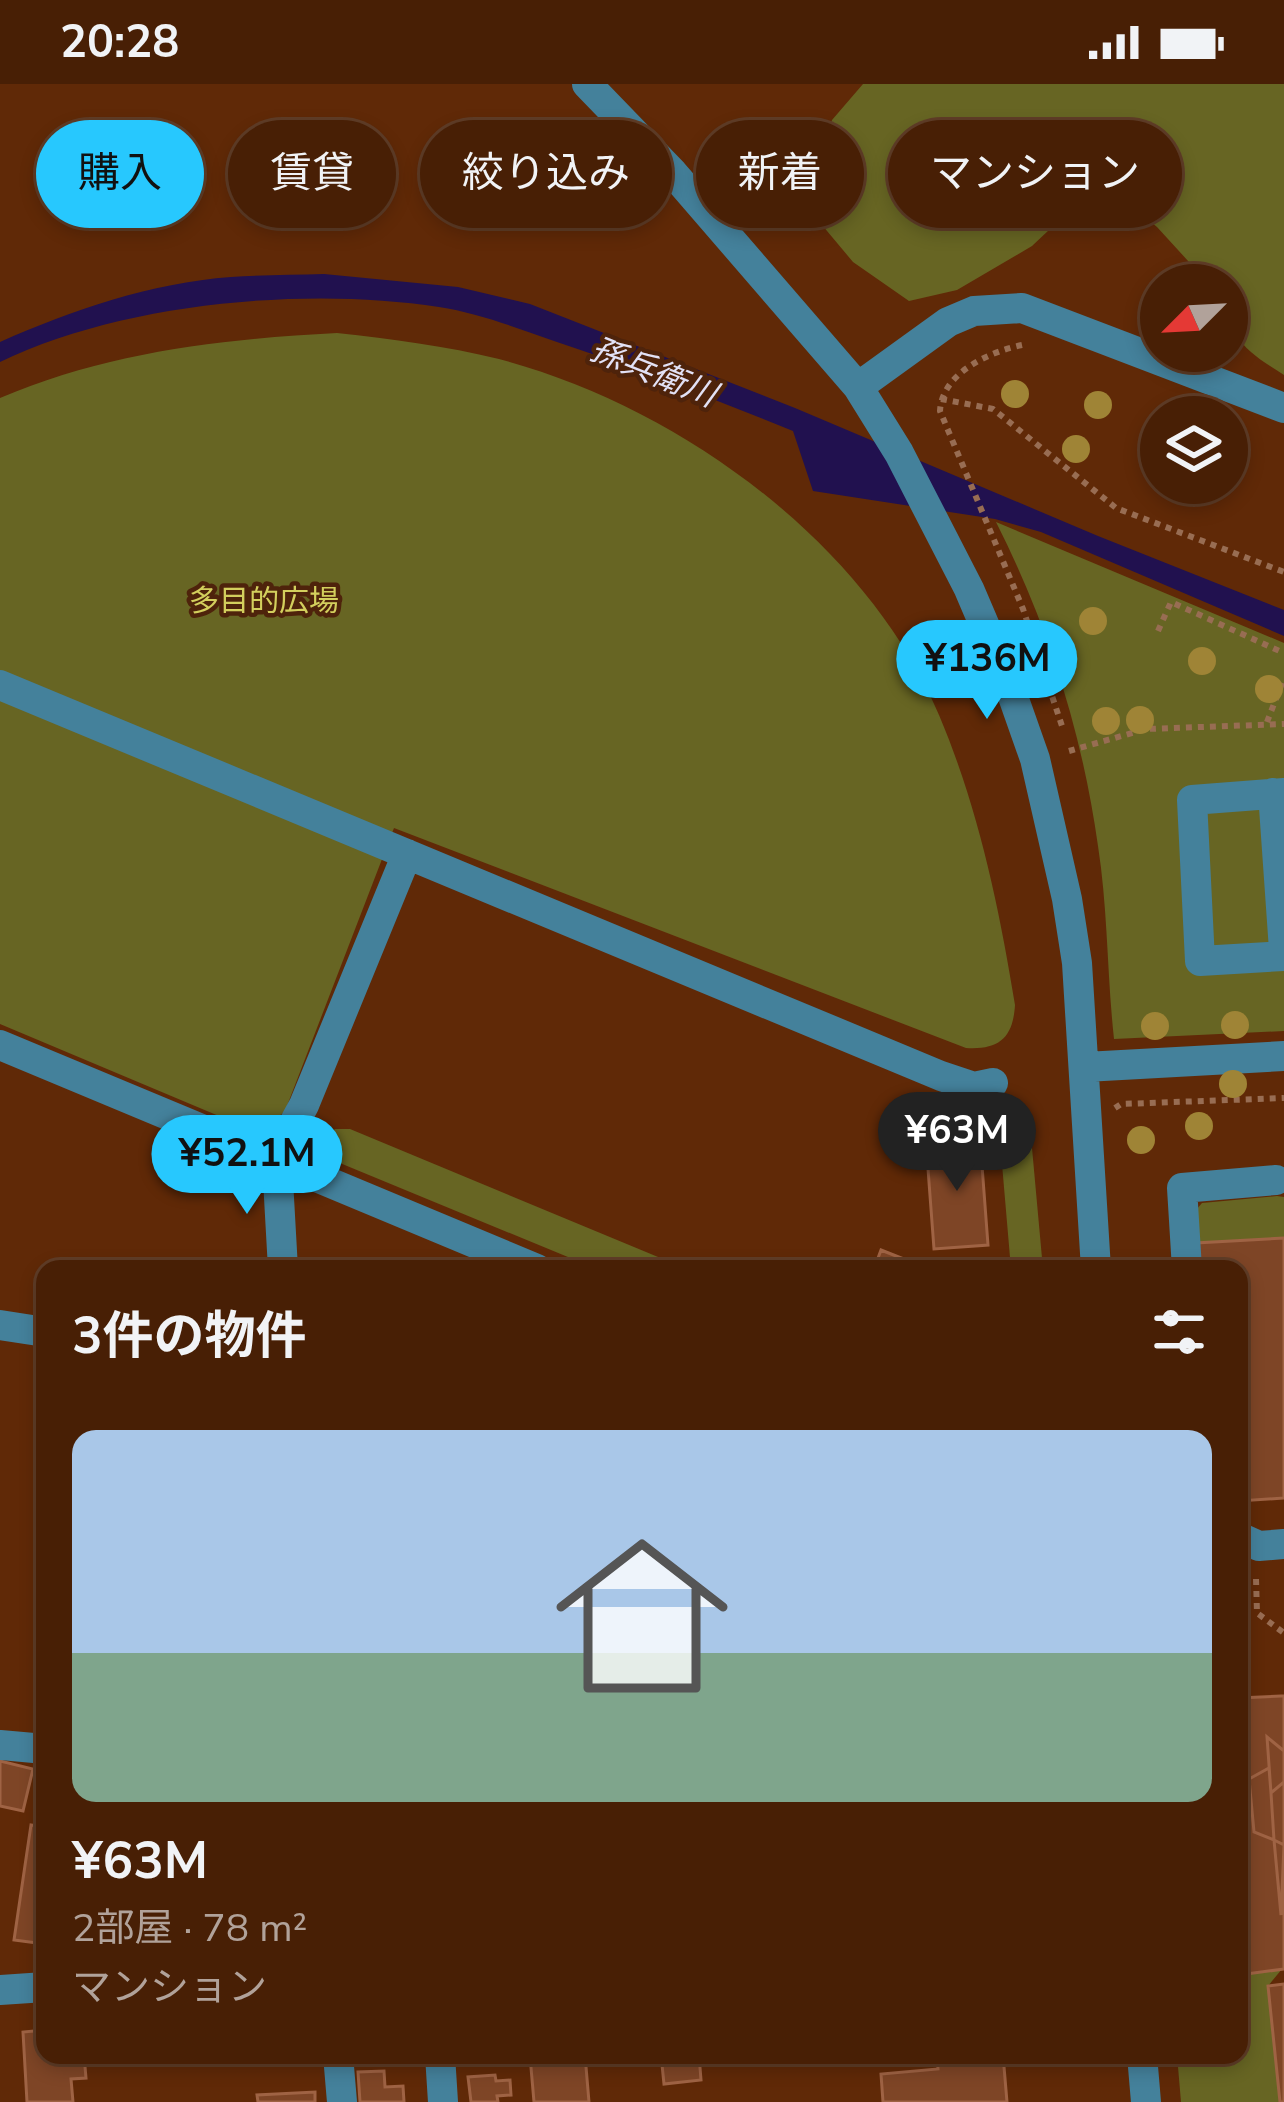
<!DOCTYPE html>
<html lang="ja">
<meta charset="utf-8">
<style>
:root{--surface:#481f05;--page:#4f270f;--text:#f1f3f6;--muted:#b1a29a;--line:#603d27;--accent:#27c8fe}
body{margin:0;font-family:"Nunito Sans","Noto Sans JP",sans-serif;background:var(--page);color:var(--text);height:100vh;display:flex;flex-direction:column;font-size:45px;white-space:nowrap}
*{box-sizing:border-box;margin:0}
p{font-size:39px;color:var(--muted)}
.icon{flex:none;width:66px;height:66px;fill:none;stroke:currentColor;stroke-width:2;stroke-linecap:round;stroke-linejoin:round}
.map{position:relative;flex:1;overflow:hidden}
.details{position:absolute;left:36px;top:1176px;width:1212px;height:804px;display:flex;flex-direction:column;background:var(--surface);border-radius:24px;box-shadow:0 6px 18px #0003,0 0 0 3px var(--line)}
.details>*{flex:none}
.banner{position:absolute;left:36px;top:36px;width:1212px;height:108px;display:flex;gap:24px}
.needle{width:78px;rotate:246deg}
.tools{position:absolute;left:1140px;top:180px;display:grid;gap:24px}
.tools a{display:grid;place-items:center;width:108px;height:108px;border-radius:50%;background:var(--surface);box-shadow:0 6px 18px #0003,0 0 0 3px var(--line);font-size:60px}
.price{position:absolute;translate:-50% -102px;padding:0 27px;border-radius:42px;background:var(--accent);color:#111;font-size:39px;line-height:78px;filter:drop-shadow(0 3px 6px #0008)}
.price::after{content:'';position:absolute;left:50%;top:72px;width:36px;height:27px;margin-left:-18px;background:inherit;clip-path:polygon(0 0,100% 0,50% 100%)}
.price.selected{background:#222;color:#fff}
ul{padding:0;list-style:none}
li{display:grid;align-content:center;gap:24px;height:636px;padding:0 36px}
li span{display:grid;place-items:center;height:372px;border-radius:24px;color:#555}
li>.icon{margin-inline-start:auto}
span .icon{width:216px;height:216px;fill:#fffc;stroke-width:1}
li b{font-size:51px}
h2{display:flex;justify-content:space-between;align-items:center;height:144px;padding:0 36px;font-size:51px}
.pill{padding:0 42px;border-radius:54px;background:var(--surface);box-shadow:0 6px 18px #0003,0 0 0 3px var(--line);font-size:42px;line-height:108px}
.pill.selected{background:var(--accent);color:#111}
.status{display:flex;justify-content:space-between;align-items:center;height:84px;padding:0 60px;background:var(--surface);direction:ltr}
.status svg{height:33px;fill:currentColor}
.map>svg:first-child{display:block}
.green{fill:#676523}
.water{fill:#21114f}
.building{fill:#7e4526;stroke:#9f6344;stroke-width:3}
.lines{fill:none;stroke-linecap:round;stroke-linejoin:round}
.path{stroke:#986d53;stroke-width:6;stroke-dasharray:6 6;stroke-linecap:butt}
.minor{stroke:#44819b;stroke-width:30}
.tree{fill:#9f8436}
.labels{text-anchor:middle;stroke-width:9;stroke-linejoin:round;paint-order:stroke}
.park-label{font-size:30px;fill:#d3cf5d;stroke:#4e230b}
.water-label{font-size:33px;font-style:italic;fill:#e2e1f5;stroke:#4e230b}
</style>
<div class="status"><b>20:28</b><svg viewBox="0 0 49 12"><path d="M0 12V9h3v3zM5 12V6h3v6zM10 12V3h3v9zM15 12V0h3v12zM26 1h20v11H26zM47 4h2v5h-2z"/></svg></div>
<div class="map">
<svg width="1284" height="2018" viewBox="0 0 1284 2018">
<rect width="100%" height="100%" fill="#602907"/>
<path class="green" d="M863 0H1284V291C1241 264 1227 253 1227 201H1210L1157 143 1120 112 1067 129 1032 162 957 206 909 217 853 178 817 135 821 81 832 36Z
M337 249C392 255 446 262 499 275 678 322 866 458 939 631 978 723 999 822 1015 921 1013 954 999 966 966 964L394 744 285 1027 268 1042 245 1043 0 940V314C108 268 221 255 337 249Z
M996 438 1284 559V947L1114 955C1107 891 1108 826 1098 762 1082 648 1048 541 996 438Z
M1015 1032 1021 1033 1030 1042 1043 1185H1011L999 1045Z
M335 1045H350L687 1185H597L335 1077 326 1067 325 1053Z
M1277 1112 1284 1113V1154L1196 1159V1126L1202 1119Z
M1282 1885 1268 1902 1280 2018H1181L1177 1971H1239V1891Z"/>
<path class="water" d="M324 190 458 203 530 220 795 324 1098 452 1284 526V552L1041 448 995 435 813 407 793 347C714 315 635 284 554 257 517 244 478 229 439 223 306 202 121 219 0 278V258C72 226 151 199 231 193 262 191 293 191 324 190Z"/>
<path class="building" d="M980 1055 988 1161 934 1165 926 1058Z
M1284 1154V1414L1239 1417V1185H1198L1196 1159Z
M881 1166 929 1185H874Z
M1281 1612H1284V1885L1239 1891V1614Z
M1267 1653 1284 1667V1698L1271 1709Z
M0 1677 33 1685 23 1727 0 1722Z
M1269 1684 1271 1709 1274 1756 1254 1748 1249 1695Z
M31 1741 45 1743V1860L14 1856Z
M1274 1756 1284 1761 1281 1831Z
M1284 1900V2018H1280L1268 1902Z
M45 1946V1971H84L86 1994 71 1995 73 2018H27L23 1948Z
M585 1971 589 2018H534L530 1972Z
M661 1971H699L701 1996 664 2000Z
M937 1971H1003L1007 2018H883L881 1990 938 1985Z
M384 1987 385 2003 403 2002 404 2018H360L358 1988Z
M495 1991 496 1997 510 1996 511 2011 497 2012 498 2018H471L468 1993Z
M315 2008V2018H258L257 2011Z"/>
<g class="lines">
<path class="path" d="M1022 261C989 268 942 289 940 327L1023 525 1063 645
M941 315 993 325 1116 424 1284 488
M1158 547 1171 518 1284 569
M1267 638 1284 594
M1069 667 1146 645 1284 640
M1115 1024 1121 1020 1284 1014
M1256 1495 1257 1529 1284 1549"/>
<path class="minor" d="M587 0 673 89 858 303 899 369 969 505 1004 587 1035 675 1067 815 1077 879 1096 1185
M858 303 948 238 974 227 1022 224 1284 324
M0 601 941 992 974 1003 993 999
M1273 709 1284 866
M1284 709 1192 716 1200 877 1284 872
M0 961 537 1185
M1085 983 1284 972
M280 1065 304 1021 407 770
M277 1078 283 1185
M1187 1185 1182 1104 1276 1096
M0 1241 45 1248
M1239 1453 1259 1462 1284 1460
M0 1661 45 1665
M0 1906 45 1903
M338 1971 342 2018
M440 1971 443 2018
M1142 1971 1146 2018"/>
</g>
<g class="tree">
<circle cx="1015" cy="310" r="14"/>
<circle cx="1098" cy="321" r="14"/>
<circle cx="1076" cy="365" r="14"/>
<circle cx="1093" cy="537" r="14"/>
<circle cx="1202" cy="577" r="14"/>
<circle cx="1269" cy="605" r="14"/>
<circle cx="1140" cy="636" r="14"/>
<circle cx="1106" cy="637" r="14"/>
<circle cx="1235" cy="941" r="14"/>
<circle cx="1155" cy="942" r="14"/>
<circle cx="1233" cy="1000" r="14"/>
<circle cx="1199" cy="1042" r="14"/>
<circle cx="1141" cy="1056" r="14"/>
</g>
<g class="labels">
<g class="park-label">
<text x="264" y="527">多目的広場</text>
</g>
<g class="water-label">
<text transform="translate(654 287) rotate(22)" y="12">孫兵衛川</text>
</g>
</g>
</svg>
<div class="tools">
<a><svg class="needle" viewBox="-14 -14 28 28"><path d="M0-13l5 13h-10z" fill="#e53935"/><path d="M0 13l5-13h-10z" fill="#b1a29a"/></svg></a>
<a><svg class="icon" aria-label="layers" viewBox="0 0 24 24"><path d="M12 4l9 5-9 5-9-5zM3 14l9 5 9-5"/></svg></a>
</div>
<b class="price" style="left:987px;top:638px">¥136M</b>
<b class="price selected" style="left:957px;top:1110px">¥63M</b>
<b class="price" style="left:247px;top:1133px">¥52.1M</b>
<div class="banner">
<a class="pill selected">購入</a>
<a class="pill">賃貸</a>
<a class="pill">絞り込み</a>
<a class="pill">新着</a>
<a class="pill">マンション</a>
</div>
<section class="details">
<h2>3件の物件<svg class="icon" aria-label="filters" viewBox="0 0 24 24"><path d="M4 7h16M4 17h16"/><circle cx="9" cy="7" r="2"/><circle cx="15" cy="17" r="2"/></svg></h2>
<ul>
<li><span style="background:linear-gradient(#a9c7e8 60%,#7fa58c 0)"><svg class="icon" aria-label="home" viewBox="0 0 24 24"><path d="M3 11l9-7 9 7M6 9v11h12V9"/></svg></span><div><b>¥63M</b><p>2部屋 · 78 m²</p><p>マンション</p></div></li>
</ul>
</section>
</div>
